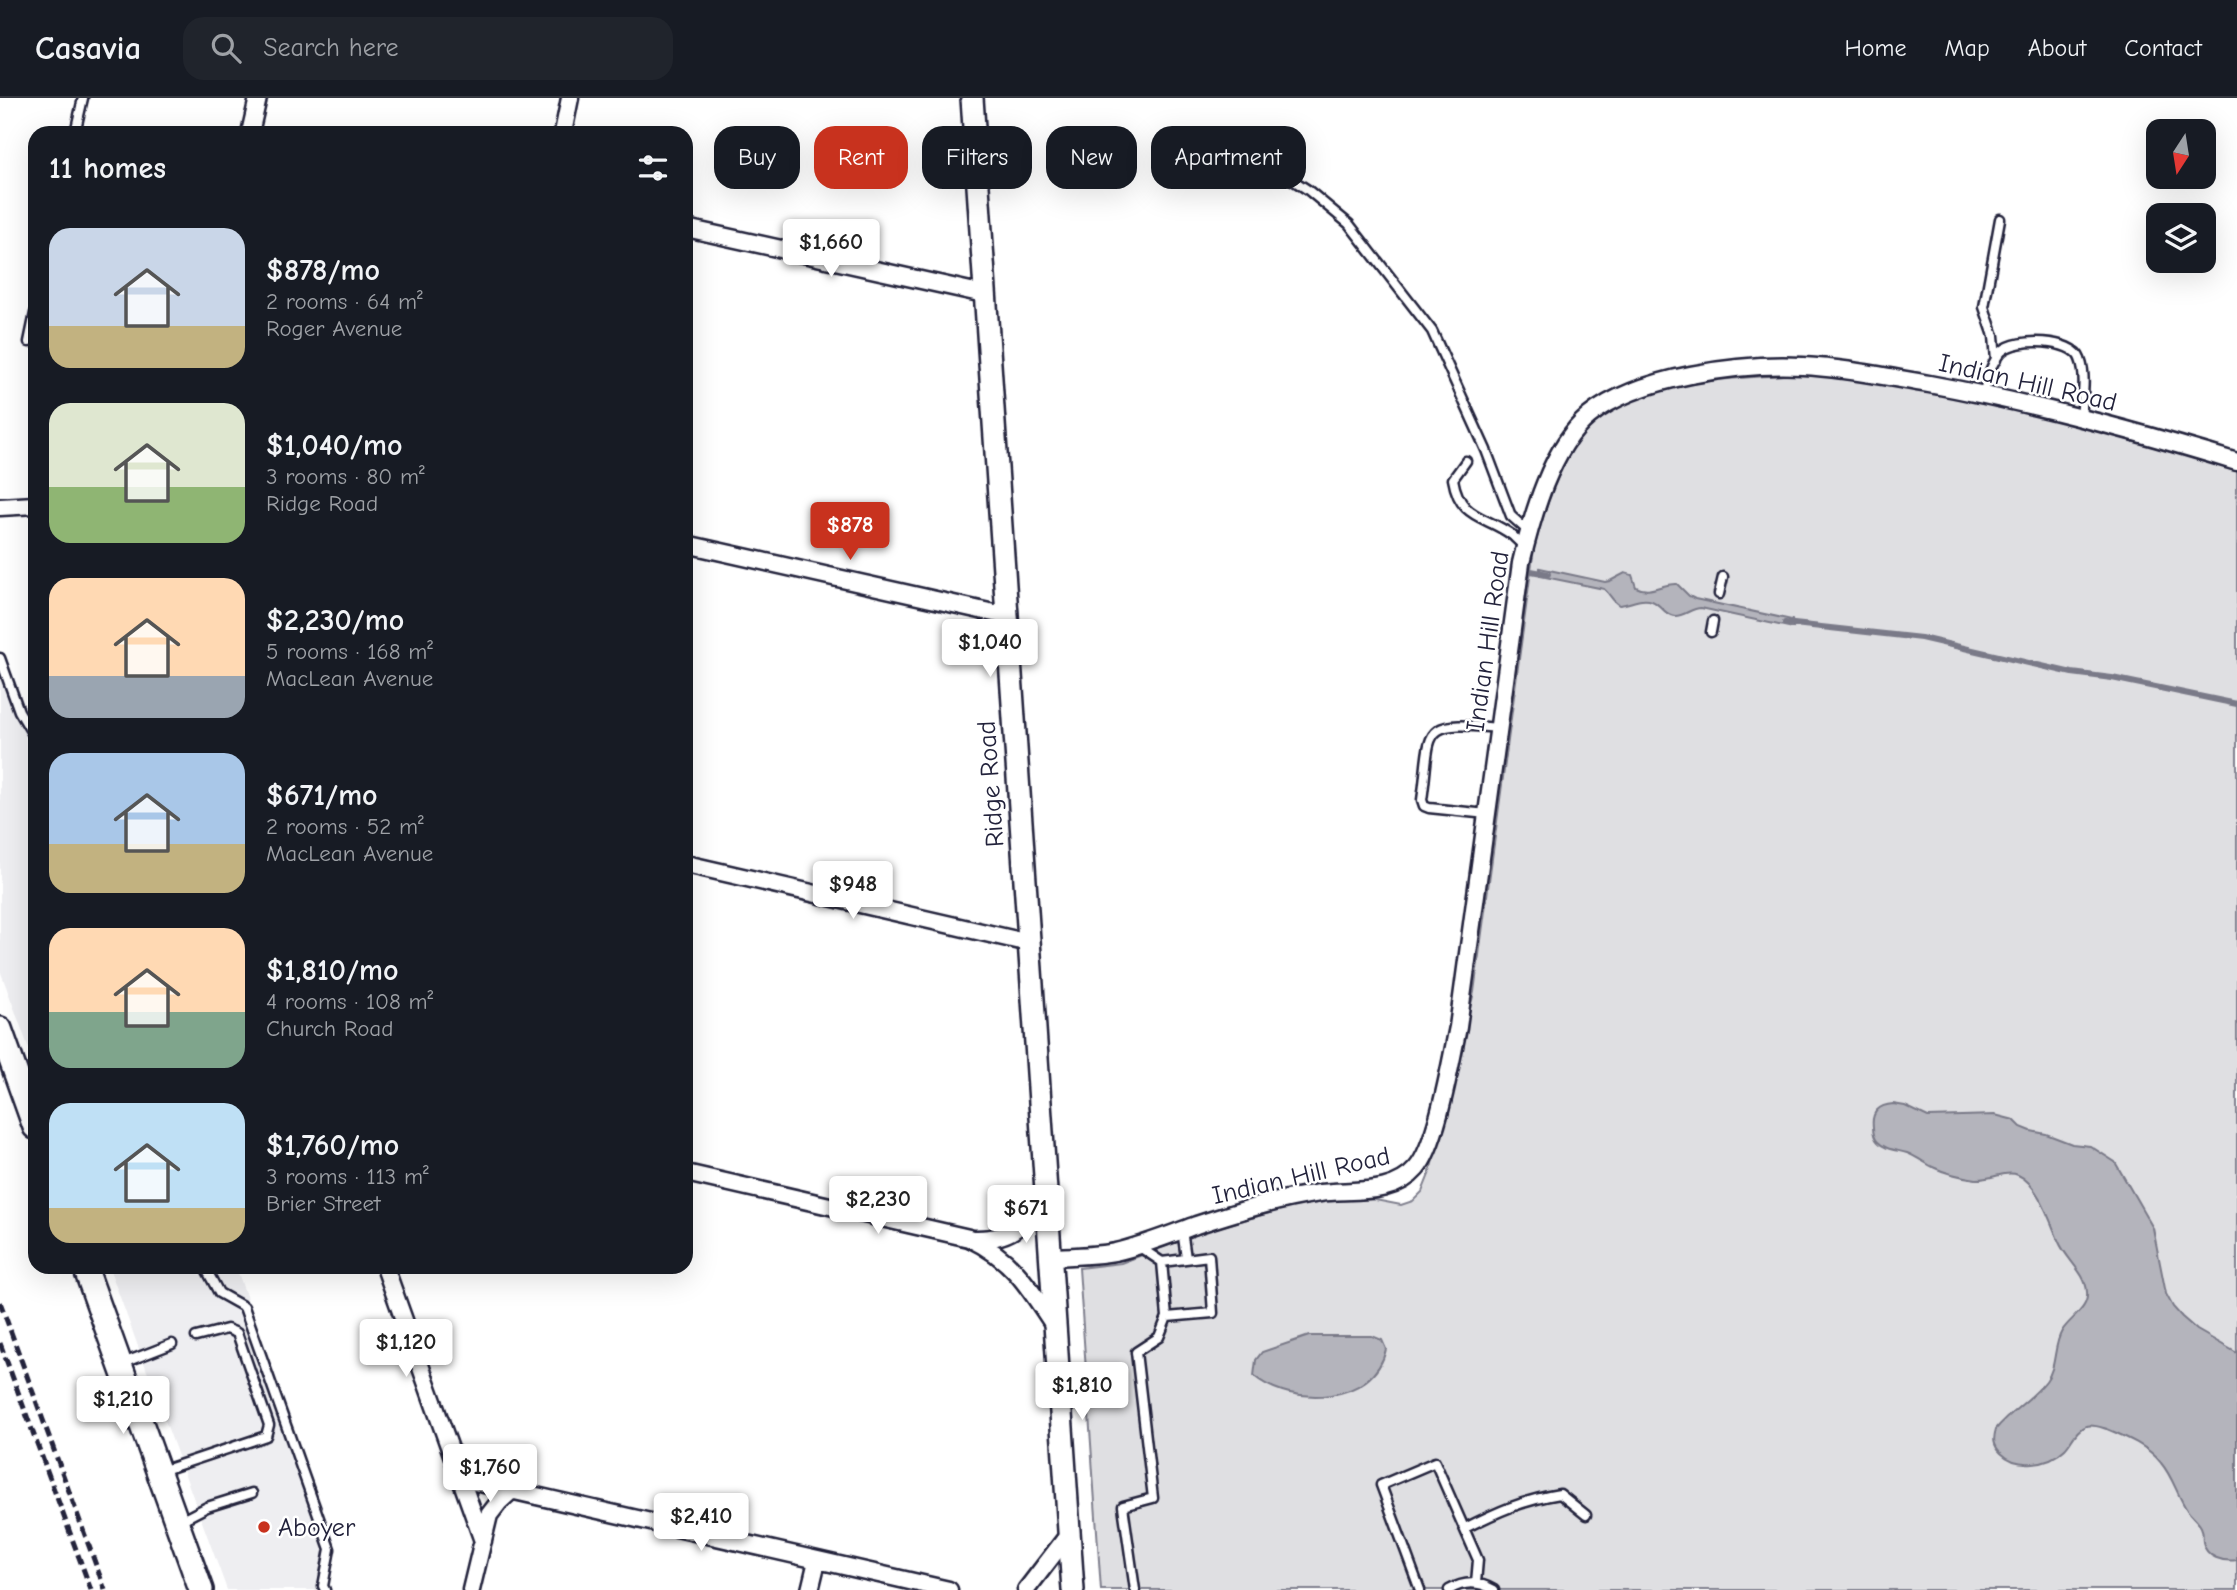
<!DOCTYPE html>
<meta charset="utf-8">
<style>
:root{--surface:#171b24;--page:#20242c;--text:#f1f3f6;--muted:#9ea1a6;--line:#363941;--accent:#c8321e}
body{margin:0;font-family:"Comic Neue",sans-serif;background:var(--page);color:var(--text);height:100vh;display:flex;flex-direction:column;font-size:26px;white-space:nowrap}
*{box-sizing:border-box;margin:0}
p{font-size:23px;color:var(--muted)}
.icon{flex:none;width:38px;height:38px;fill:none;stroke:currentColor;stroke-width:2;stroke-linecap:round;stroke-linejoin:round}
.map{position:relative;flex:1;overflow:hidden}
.details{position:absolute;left:28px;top:28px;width:665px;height:1148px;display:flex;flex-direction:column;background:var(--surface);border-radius:21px;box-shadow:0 7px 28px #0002}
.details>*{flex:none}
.guide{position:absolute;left:714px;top:28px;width:665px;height:63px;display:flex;gap:14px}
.needle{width:46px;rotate:192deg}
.fabs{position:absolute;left:2146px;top:21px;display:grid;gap:14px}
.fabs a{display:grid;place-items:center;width:70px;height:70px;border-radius:14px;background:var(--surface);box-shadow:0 7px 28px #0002;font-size:35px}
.price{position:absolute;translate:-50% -60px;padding:0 16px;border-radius:7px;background:#fff;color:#222;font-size:23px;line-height:46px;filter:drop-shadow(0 2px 4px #0008)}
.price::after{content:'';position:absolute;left:50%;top:42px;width:21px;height:16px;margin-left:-10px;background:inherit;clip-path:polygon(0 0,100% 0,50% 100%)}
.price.active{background:var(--accent);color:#fff}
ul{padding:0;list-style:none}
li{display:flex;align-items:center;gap:21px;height:175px;padding:0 21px}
li span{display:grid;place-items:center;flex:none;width:196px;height:140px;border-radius:21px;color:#555}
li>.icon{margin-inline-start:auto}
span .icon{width:84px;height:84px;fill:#fffc;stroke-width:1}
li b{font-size:30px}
h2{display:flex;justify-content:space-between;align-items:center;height:84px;padding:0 21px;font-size:30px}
.tag{padding:0 24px;border-radius:21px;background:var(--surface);box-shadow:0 7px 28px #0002;font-size:24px;line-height:63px}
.tag.active{background:var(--accent);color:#fff}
header{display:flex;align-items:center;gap:42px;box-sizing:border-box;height:98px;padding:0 35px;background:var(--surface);border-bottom:2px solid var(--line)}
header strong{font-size:33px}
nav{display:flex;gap:38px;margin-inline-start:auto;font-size:24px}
.search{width:490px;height:63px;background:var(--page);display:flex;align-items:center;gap:18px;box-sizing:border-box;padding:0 24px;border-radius:21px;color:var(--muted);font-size:26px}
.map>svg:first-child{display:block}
.built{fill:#eeeef1}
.green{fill:#dfdfe2;stroke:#80808e;stroke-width:2}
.water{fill:#b4b4bc;stroke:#7a7a88;stroke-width:2}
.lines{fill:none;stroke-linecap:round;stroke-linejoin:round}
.stream{stroke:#7a7a88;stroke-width:6}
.service-casing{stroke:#22223b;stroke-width:13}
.minor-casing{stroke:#22223b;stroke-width:21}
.tertiary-casing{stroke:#22223b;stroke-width:26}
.secondary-casing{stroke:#22223b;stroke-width:28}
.service{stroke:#fff;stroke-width:8}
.minor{stroke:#fff;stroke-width:16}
.tertiary{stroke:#fff;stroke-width:21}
.secondary{stroke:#fff;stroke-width:23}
.rail{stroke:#22223b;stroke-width:5;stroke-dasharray:10 5;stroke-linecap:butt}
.poi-dot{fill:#c8321e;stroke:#fff;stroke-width:2.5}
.labels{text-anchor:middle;stroke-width:5;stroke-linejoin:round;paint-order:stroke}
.street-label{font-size:26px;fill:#22223b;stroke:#fff}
.poi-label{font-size:26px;fill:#22223b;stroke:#fff;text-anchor:start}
</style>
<header>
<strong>Casavia</strong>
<div class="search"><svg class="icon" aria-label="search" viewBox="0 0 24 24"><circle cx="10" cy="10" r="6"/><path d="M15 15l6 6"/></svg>Search here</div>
<nav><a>Home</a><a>Map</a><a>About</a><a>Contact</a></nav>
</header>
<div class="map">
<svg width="2237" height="1492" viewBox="0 0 2237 1492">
<rect width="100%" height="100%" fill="#fff"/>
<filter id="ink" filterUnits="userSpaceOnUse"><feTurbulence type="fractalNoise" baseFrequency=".0143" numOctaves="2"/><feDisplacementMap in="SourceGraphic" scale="14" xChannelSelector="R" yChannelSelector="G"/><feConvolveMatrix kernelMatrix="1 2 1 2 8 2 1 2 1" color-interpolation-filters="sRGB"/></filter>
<g filter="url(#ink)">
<path class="built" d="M0 564 35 661V967L0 872Z
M109 1169H236L330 1440 320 1489 322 1492H227Z"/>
<path class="green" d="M1804 276 1859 283 1958 299 2054 321 2237 372V1492H1101L1079 1170 1121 1165 1208 1132 1301 1106 1341 1100H1365L1401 1107 1413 1103 1422 1094 1430 1074 1474 894 1534 450C1544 414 1560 361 1586 333 1633 281 1738 280 1804 276Z"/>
<path class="water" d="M1540 470 1605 484 1610 483 1625 475 1632 477 1636 489C1651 497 1661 485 1677 486L1689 498 1695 501 1792 522 1793 530 1701 510C1691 510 1685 518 1675 518 1664 517 1662 507 1652 503 1642 499 1630 506 1619 507 1612 503 1610 496 1604 491L1540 478Z
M1893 1006 1905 1008 1928 1019 1995 1017 2014 1022 2021 1029 2031 1033 2046 1036 2072 1046 2090 1048 2115 1064 2153 1130 2166 1196 2173 1209 2182 1219 2197 1232 2237 1255V1462C2223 1464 2206 1460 2203 1444 2202 1438 2204 1435 2201 1429 2197 1422 2191 1418 2187 1412 2177 1397 2173 1379 2161 1365 2148 1348 2126 1339 2107 1331 2100 1329 2093 1326 2086 1328 2076 1331 2072 1344 2065 1351 2049 1367 2017 1371 2001 1355 1993 1347 1993 1341 1996 1331 2011 1313 2032 1301 2046 1283 2057 1269 2053 1248 2062 1233 2070 1220 2089 1211 2087 1194 2086 1175 2066 1161 2059 1144 2051 1126 2038 1085 2018 1077 2006 1072 1990 1082 1976 1081 1963 1079 1947 1076 1935 1070 1926 1066 1917 1059 1907 1055 1898 1052 1885 1052 1878 1044 1874 1040 1873 1035 1873 1029 1871 1014 1879 1007 1893 1006Z
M1309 1238H1372L1382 1242 1386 1251C1374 1307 1291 1309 1254 1278L1256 1262 1262 1254Z"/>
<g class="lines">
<path class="stream" d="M1531 473 1548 476
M1785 525 1921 540 2072 575 2112 580 2237 606"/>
<defs>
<path id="service" d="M75 35 83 0
M1253 56 1308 92 1349 126 1432 233 1486 352 1511 418 1528 433
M29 244 35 215
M1996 262 1994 238 1984 209 2000 121
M1983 297C1987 282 1991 264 2002 253 2017 239 2073 241 2080 261 2087 278 2082 303 2081 320
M1466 363 1453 381C1460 422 1485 417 1512 437 1516 441 1520 445 1525 449
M1719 496 1723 479
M1711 534 1713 523
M0 560 19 613 35 640
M1487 716 1429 710 1424 708 1422 702C1432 633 1417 621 1498 630
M1182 1132 1186 1160
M1138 1148 1162 1164
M205 1169 219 1195 244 1209 330 1451 323 1488 325 1492
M123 1265 172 1246
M161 1373 266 1338 269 1327 237 1235 227 1231 196 1239
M180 1423 207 1409 252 1395
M1465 1430C1497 1414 1523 1402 1560 1396L1586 1417
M1135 1492 1123 1408 1153 1400 1136 1254 1159 1239 1167 1219 1162 1164 1209 1158 1213 1215 1167 1219
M1420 1492 1381 1387 1435 1364 1478 1462 1476 1485
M1449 1492C1464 1483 1479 1483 1494 1492"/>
<path id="minor" d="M250 35 258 0
M563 35 570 0
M686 130 984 196
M0 409 35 407
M686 446 1007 518
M686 766 1029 845
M686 1075 969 1140C1013 1161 1029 1189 1055 1229
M974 1141C1015 1142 1029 1123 1045 1090
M1051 1159C1072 1158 1094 1158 1115 1154 1142 1148 1169 1137 1196 1127 1236 1114 1278 1101 1320 1095 1352 1091 1393 1098 1416 1071 1437 1048 1451 962 1458 929L1521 465C1532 419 1551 349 1589 318 1638 278 1741 265 1803 268 1845 270 1887 279 1929 286 2033 305 2136 333 2237 364
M385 1169 483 1443
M462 1381 949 1492
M471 1492 489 1417 499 1404 511 1393
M810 1492 817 1463
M1026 1492 1069 1436"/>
<path id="tertiary" d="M972 0 1073 1492"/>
<path id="secondary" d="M0 931 35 1029
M85 1169 201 1492"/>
</defs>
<use href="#service" class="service-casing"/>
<use href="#minor" class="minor-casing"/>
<use href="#tertiary" class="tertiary-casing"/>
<use href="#secondary" class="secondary-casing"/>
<use href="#service" class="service"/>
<use href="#minor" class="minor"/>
<use href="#tertiary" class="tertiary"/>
<use href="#secondary" class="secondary"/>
<path class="rail" d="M0 1204 105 1492
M0 1245 91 1492"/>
</g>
</g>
<circle class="poi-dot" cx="264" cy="1429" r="7"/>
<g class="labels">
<g class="street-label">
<text transform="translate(2028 284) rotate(13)" y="9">Indian Hill Road</text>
<text transform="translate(1487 543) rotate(-82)" y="9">Indian Hill Road</text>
<text transform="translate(990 686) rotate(-94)" y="9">Ridge Road</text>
<text transform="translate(1301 1077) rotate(-13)" y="9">Indian Hill Road</text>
</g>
<g class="poi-label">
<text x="278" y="1438">Aboyer</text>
</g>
</g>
</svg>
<div class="fabs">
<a><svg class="needle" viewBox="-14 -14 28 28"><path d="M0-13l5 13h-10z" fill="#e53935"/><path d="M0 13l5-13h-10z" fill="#9ea1a6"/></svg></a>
<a><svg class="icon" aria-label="layers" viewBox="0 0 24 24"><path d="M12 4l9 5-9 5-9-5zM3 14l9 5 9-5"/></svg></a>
</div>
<b class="price" style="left:831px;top:181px">$1,660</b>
<b class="price active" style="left:850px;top:464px">$878</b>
<b class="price" style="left:990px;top:581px">$1,040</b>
<b class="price" style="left:853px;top:823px">$948</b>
<b class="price" style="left:878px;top:1138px">$2,230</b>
<b class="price" style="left:1026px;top:1147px">$671</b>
<b class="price" style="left:406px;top:1281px">$1,120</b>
<b class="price" style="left:1082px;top:1324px">$1,810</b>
<b class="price" style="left:123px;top:1338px">$1,210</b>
<b class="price" style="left:490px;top:1406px">$1,760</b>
<b class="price" style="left:701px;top:1455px">$2,410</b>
<div class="guide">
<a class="tag">Buy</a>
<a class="tag active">Rent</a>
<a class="tag">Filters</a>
<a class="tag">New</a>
<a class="tag">Apartment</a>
</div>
<section class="details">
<h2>11 homes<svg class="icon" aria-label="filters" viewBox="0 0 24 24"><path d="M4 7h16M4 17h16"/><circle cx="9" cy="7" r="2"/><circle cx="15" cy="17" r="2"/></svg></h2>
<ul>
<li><span style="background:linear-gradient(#c9d6e8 70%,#c2b280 0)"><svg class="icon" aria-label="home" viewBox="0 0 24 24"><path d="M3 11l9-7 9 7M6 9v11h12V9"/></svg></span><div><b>$878/mo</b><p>2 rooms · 64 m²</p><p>Roger Avenue</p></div></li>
<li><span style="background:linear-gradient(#dfe7d0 60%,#8fb573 0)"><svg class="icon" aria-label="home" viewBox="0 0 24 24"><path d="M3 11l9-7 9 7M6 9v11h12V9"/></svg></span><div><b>$1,040/mo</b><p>3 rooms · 80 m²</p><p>Ridge Road</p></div></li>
<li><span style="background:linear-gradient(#ffd9b3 70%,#9aa5b1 0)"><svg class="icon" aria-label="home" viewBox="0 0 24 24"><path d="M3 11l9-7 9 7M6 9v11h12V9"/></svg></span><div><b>$2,230/mo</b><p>5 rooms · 168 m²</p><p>MacLean Avenue</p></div></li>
<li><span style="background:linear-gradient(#a9c7e8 65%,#c2b280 0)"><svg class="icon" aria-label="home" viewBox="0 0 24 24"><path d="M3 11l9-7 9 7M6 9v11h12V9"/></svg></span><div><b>$671/mo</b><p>2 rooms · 52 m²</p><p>MacLean Avenue</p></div></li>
<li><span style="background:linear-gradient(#ffd9b3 60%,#7fa58c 0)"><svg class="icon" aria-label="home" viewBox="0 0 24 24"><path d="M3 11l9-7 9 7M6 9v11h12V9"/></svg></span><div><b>$1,810/mo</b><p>4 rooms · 108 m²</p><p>Church Road</p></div></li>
<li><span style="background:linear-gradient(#bfe0f5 75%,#c2b280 0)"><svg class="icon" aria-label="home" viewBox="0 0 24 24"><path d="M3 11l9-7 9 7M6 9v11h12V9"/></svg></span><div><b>$1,760/mo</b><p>3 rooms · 113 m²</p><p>Brier Street</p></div></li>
</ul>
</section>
</div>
